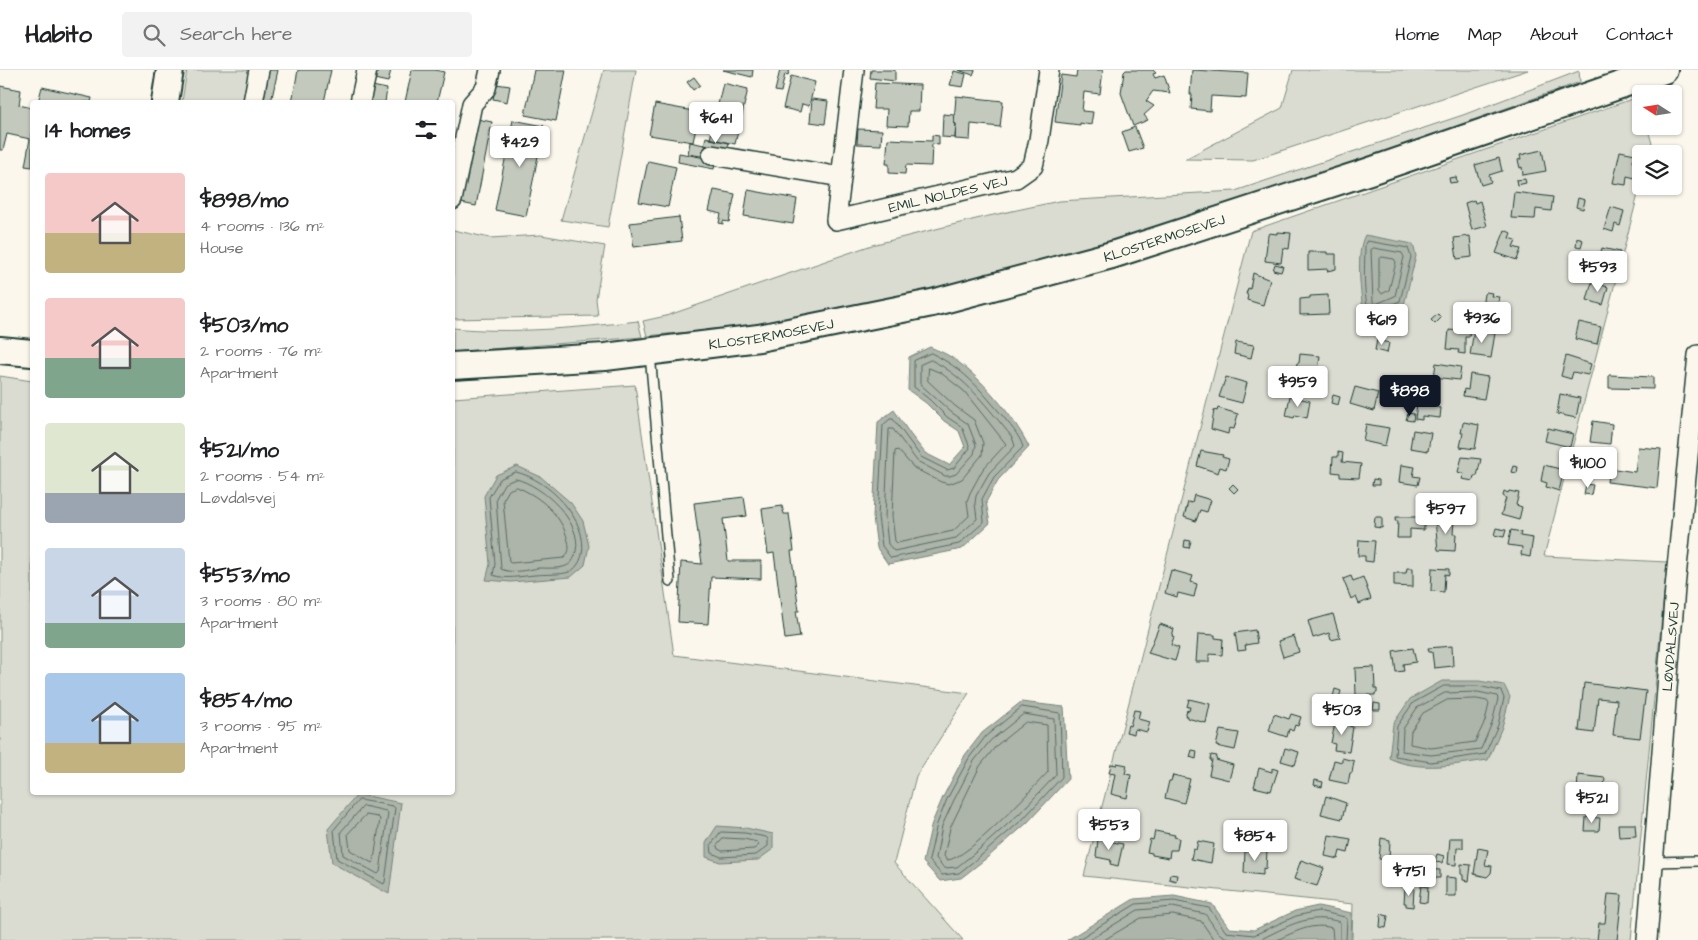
<!DOCTYPE html>
<meta charset="utf-8">
<style>
:root{--surface:#fff;--page:#f2f2f2;--text:#202124;--muted:#757577;--line:#e0e0e0;--accent:#111827}
body{margin:0;font-family:"Architects Daughter",sans-serif;background:var(--page);color:var(--text);height:100vh;display:flex;flex-direction:column;font-size:19px;white-space:nowrap}
*{box-sizing:border-box;margin:0}
p{font-size:16px;color:var(--muted)}
.icon{flex:none;width:28px;height:28px;fill:none;stroke:currentColor;stroke-width:2;stroke-linecap:round;stroke-linejoin:round}
.map{position:relative;flex:1;overflow:hidden}
.details{position:absolute;left:30px;top:30px;width:425px;height:695px;display:flex;flex-direction:column;background:var(--surface);border-radius:5px;box-shadow:0 1px 4px #0004}
.details>*{flex:none}
.needle{width:32px;rotate:282deg}
.tools{position:absolute;left:1632px;top:15px;display:grid;gap:10px}
.tools a{display:grid;place-items:center;width:50px;height:50px;border-radius:5px;background:var(--surface);box-shadow:0 1px 4px #0004;font-size:25px}
.price{position:absolute;translate:-50% -42px;padding:0 11px;border-radius:5px;background:#fff;color:#222;font-size:16px;line-height:32px;filter:drop-shadow(0 1px 2px #0008)}
.price::after{content:'';position:absolute;left:50%;top:30px;width:15px;height:11px;margin-left:-8px;background:inherit;clip-path:polygon(0 0,100% 0,50% 100%)}
.price.active{background:var(--accent);color:#fff}
ul{padding:0;list-style:none}
li{display:flex;align-items:center;gap:15px;height:125px;padding:0 15px}
li span{display:grid;place-items:center;flex:none;width:140px;height:100px;border-radius:5px;color:#555}
li>.icon{margin-inline-start:auto}
span .icon{width:60px;height:60px;fill:#fffc;stroke-width:1}
li b{font-size:21px}
h2{display:flex;justify-content:space-between;align-items:center;height:60px;padding:0 15px;font-size:21px}
header{display:flex;align-items:center;gap:30px;box-sizing:border-box;height:70px;padding:0 25px;background:var(--surface);border-bottom:1px solid var(--line)}
header strong{font-size:24px}
nav{display:flex;gap:28px;margin-inline-start:auto;font-size:18px}
.search{width:350px;height:45px;background:var(--page);display:flex;align-items:center;gap:12px;box-sizing:border-box;padding:0 18px;border-radius:5px;color:var(--muted);font-size:19px}
.map>svg:first-child{display:block}
.green{fill:#dbdcd1;stroke:#7d8c82}
.water{fill:#adb4aa;stroke:#74847b}
.lines{fill:none;stroke-linecap:round;stroke-linejoin:round}
.shore{stroke:#586d63;stroke-width:1}
.building{fill:#c4c9be;stroke:#1f3d34}
.lane-casing{stroke:#1f3d34;stroke-width:12}
.street-casing{stroke:#1f3d34;stroke-width:22}
.secondary-casing{stroke:#1f3d34;stroke-width:30}
.lane{stroke:#fbf7ec;stroke-width:9}
.street{stroke:#fbf7ec;stroke-width:19}
.secondary{stroke:#fbf7ec;stroke-width:26}
.labels{text-anchor:middle;stroke-width:4.5;stroke-linejoin:round;paint-order:stroke}
.street-label{font-size:14px;fill:#1f3d34;stroke:#fbf7ec}
</style>
<header>
<strong>Habito</strong>
<div class="search"><svg class="icon" aria-label="search" viewBox="0 0 24 24"><circle cx="10" cy="10" r="6"/><path d="M15 15l6 6"/></svg>Search here</div>
<nav><a>Home</a><a>Map</a><a>About</a><a>Contact</a></nav>
</header>
<div class="map">
<svg width="1698" height="870" viewBox="0 0 1698 870">
<rect width="100%" height="100%" fill="#fbf7ec"/>
<filter id="ink" filterUnits="userSpaceOnUse"><feTurbulence type="fractalNoise" baseFrequency=".02" numOctaves="2"/><feDisplacementMap in="SourceGraphic" scale="10" xChannelSelector="R" yChannelSelector="G"/><feConvolveMatrix kernelMatrix="1 2 1 2 8 2 1 2 1" color-interpolation-filters="sRGB"/></filter>
<g filter="url(#ink)">
<path class="green" d="M187 0H249L244 32H182Z
M604 0H636L608 157 561 150Z
M1293 0H1528L1253 90 1185 89 1282 38Z
M1579 1 1580 12C1311 107 1041 208 758 254 721 260 684 262 647 266L643 251 666 246 872 175 984 147 1059 131 1235 121 1463 45Z
M1638 27 1641 38V56H1647L1655 84H1641V113L1544 486 1667 492 1631 870H1352L1353 834 1084 806 1251 161Z
M453 160 490 168 541 165 605 176 596 229 598 246 453 249Z
M638 251 642 267 453 282V258C514 264 576 258 638 251Z
M0 306 32 311V722H452L453 328 635 315 674 585 969 623 916 706 894 793 963 870H0Z"/>
<path class="water" d="M1365 165 1413 174 1416 186 1404 235 1380 245 1364 247C1361 226 1355 183 1365 165Z
M930 277C937 280 945 283 951 287 980 306 1014 346 1029 377L998 410 986 432 990 453 962 479 888 494 877 478 873 447 878 352 894 340 910 364 925 383 949 395 965 377 959 361 944 351 926 333 908 320 909 287Z
M517 396 541 407 571 433 583 451 589 476 585 495 571 507 511 512 486 510 490 494 484 426 496 405Z
M1442 611H1479L1504 615 1510 627 1502 657 1488 690C1457 694 1419 703 1389 688L1393 654 1410 629Z
M1021 632 1064 637 1068 709 1027 753 988 787 961 808 940 811 923 792 932 753 943 727 965 685 982 663Z
M358 724 401 733 389 824 332 793 328 759Z
M717 756 746 758 773 764V779L758 790 720 792 706 787V773Z
M1174 826 1212 834 1229 858 1254 860 1295 841 1318 836 1352 843 1351 870H1067L1134 829Z"/>
<g class="lines">
<path class="shore" d="M1367 171 1408 178 1411 187 1400 231 1379 240 1370 241C1362 230 1365 190 1365 175Z
M1374 178 1402 183 1404 187 1395 226 1376 234 1373 232 1371 180Z
M1382 187 1394 189 1396 192 1389 220 1382 224 1379 220V190Z
M931 283C964 299 978 317 1001 344 1009 354 1019 364 1023 377L994 407 982 429 984 452 959 474 891 488 882 476 878 447 883 355 890 349H893L921 387 947 400 954 398 970 378 962 357 947 347 930 330 914 317V291Z
M931 290C966 307 988 338 1012 367L1015 376 989 403 976 426 975 433 977 449 956 468 894 481 888 474 885 447 889 359H893L917 391 945 406H950L956 404 974 384 976 375 968 354 951 342 920 314V295Z
M929 298 941 303 964 321 1006 374 983 399 970 423 967 431 969 446 953 461 897 473 895 471 892 446 895 381 898 380 914 398 941 412 949 414 962 409 982 385 983 373 974 350 955 336 928 311Z
M516 402C548 409 589 450 582 485 580 492 576 499 569 502 561 505 543 504 535 505 522 506 505 510 493 505L495 494 489 427 500 409Z
M516 409C542 415 583 452 576 481 575 487 573 493 566 496 559 499 547 498 539 498 527 500 511 504 501 499L496 428 504 414Z
M517 417C541 427 562 445 568 471 570 478 569 484 564 488L511 493 509 492 503 430 509 420Z
M1444 616H1478L1501 621 1504 628 1498 655 1485 684 1431 692 1395 686 1397 656 1413 633Z
M1445 623 1478 622 1497 626 1498 629 1492 653 1481 679 1431 685 1402 681 1403 659 1417 638Z
M1477 629 1487 631 1489 634 1485 651 1475 672 1431 678 1410 674 1411 661 1423 643 1447 630Z
M1022 637 1060 643 1062 707 1023 749 984 783 959 803 942 805 929 790 937 754 947 729 969 688 986 666Z
M1024 644 1054 649 1056 705 1019 744 981 778 957 797 944 798 936 788 942 756 953 732 974 691 990 671Z
M1026 652 1047 655 1048 702C1032 719 967 790 947 790L944 786 950 758 980 696 996 676Z
M359 730 393 736 395 738 385 812 384 814 337 789 334 760Z
M364 736 386 741 388 743 380 802 378 804 343 785 341 762Z
M366 745 378 747 380 749 374 790 372 793 350 780 348 764Z
M721 762 745 763 766 767 768 769V776L756 785 721 787 712 783 711 775Z
M724 768 744 769 757 772 759 775 754 779 722 781 718 779 717 776Z
M1077 870 1136 834 1174 831 1209 838 1226 862 1254 865 1296 846 1318 841 1345 847 1347 849 1346 870
M1089 870 1138 840 1173 837 1205 844C1219 862 1216 868 1241 870
M1104 870 1141 848 1173 845 1201 851 1214 870
M1259 870C1287 857 1308 842 1340 852V870
M1277 870C1295 862 1312 852 1332 858L1333 870"/>
</g>
<path class="building" d="M262 0H278L271 32H257Z
M298 0H331L324 32H292Z
M376 0H391L388 12 374 9Z
M412 0H435L444 2 437 32H405Z
M534 0H566L556 51 525 45Z
M723 0H753L752 7Z
M780 0H790L788 5 785 4 781 22 775 21Z
M871 0H895V11L870 8Z
M958 0H975L973 5Z
M1077 0H1103L1100 24 1084 22 1082 41 1093 42 1091 55 1080 53V55L1055 52 1061 5 1076 7Z
M1126 0H1153L1156 3 1153 4 1155 8 1164 5 1170 23 1153 21 1146 31 1154 36 1144 45 1148 50 1133 56 1121 23 1124 2Z
M1192 0 1248 3 1246 28 1211 26 1210 41 1191 39 1192 24H1190Z
M954 1 966 4 963 17 950 15Z
M791 6 815 12 809 36 802 34 800 42 783 38Z
M694 7 700 15 693 20 687 12Z
M723 13 748 19 735 74 710 69Z
M875 13 920 15 919 41H909L908 56 886 55 887 39H873Z
M496 14 510 16 507 32 493 29Z
M0 16 21 20 19 35 32 38V97L25 96 30 69 7 64 3 80H0Z
M372 16 387 19 385 32H369Z
M42 17 92 28 91 32H38Z
M956 26 1003 31 1000 57 971 54 970 70 955 69 956 54 954 53Z
M812 29 828 31 825 54 810 52Z
M655 34 699 42 693 72 649 65Z
M943 44 954 45V53L956 54 955 68 942 67Z
M477 49 492 52 476 136 461 133Z
M513 50 544 56 526 146 495 140Z
M1135 57 1143 78 1129 82 1122 62Z
M858 59 882 60 881 75 857 74Z
M932 65 939 66V75L932 74 931 96 906 95 905 104 889 103V94H886L888 69 932 71Z
M706 67 729 73 727 80 704 75Z
M690 72 709 76 707 87 688 84Z
M1542 80 1546 101 1523 105 1522 97 1520 98 1518 90 1521 89 1520 85Z
M1620 81 1635 84 1633 92 1638 93 1635 108 1627 106 1626 115 1613 113Z
M679 83 716 90 714 99 678 92Z
M1499 88 1502 101 1489 105 1491 112 1481 115 1475 95Z
M648 91 676 97 668 137 639 132Z
M1456 107 1457 112 1450 113 1449 108Z
M1525 109 1526 113 1517 115 1516 110Z
M714 120 735 124 729 152 723 151V154L719 153 721 144 709 141Z
M748 120 797 129 793 154 744 146Z
M1514 122 1553 127 1551 141 1536 139 1535 149 1511 148Z
M1578 128 1585 130 1583 139 1576 137Z
M1474 130 1475 133 1480 131 1487 156 1472 160 1465 133Z
M1611 137 1624 141 1620 156 1615 154 1613 162 1604 159Z
M679 147 682 171 634 177 630 153Z
M1505 160 1511 163 1509 168 1516 170 1513 177 1521 179 1517 190 1496 183Z
M1277 162 1291 163 1289 179 1283 178 1281 193 1265 191 1268 165 1269 163 1277 164Z
M1470 166 1472 187 1457 189 1454 168Z
M1577 168 1583 170 1581 177 1576 176Z
M1602 178 1620 182 1617 194 1607 192 1604 203 1588 200 1591 187 1599 189Z
M1308 182H1327V184H1336V199L1327 201 1328 199 1308 200Z
M1275 194 1283 196 1281 202 1273 200Z
M1253 203 1270 210 1263 235 1247 230 1248 225 1246 224 1248 218 1250 219Z
M1592 212 1608 217 1603 235 1587 230Z
M1486 222 1492 223 1491 226 1499 227 1495 252 1483 249 1485 237H1482L1484 224Z
M1328 225 1329 244 1300 245V229L1310 228V226Z
M1438 244 1441 248 1435 254 1431 250Z
M1460 248 1471 249 1469 267H1465V284L1458 283 1459 280 1447 279 1449 260 1459 261Z
M1579 252 1601 257 1597 274 1575 269Z
M1474 260 1495 263 1491 288 1470 285Z
M1377 270 1389 273 1387 283 1375 280Z
M1236 272 1254 275 1251 288 1234 284Z
M1300 284 1320 286 1317 308 1295 305 1297 293H1299Z
M1566 286 1591 294 1588 305 1573 302 1571 309 1561 306Z
M1436 293 1461 297 1459 310 1434 307Z
M1470 304 1488 307 1484 329 1463 326 1464 319 1468 320Z
M1609 305 1653 307V319L1609 318Z
M1226 307 1247 313 1242 333 1219 327Z
M1355 317 1378 323 1374 341 1350 334Z
M1560 324 1580 328 1576 348 1557 344Z
M1333 325 1340 327 1338 335 1331 333Z
M1290 326 1310 331 1307 348 1295 345 1294 348 1286 346Z
M1418 326 1437 329 1436 337 1441 338 1440 348 1422 346V350L1415 349Z
M1218 338 1238 344 1234 359 1229 358 1228 364 1211 359 1214 340 1217 341Z
M1408 343 1414 344 1413 351 1406 350Z
M1593 351 1612 354 1610 374 1590 372Z
M1464 352 1479 355 1475 379 1460 377 1463 363H1461L1463 353Z
M1366 354 1389 358 1385 376 1363 371Z
M1548 358 1573 364 1570 377 1545 371Z
M1413 360 1431 363 1428 381 1410 378Z
M1638 377 1661 379 1657 418 1607 412 1609 398 1635 402Z
M1201 381 1223 385 1222 387 1229 389 1226 399 1220 397 1218 403 1197 396Z
M1338 382 1343 383 1342 392 1361 394 1359 408 1340 407V403L1332 402 1333 387H1338Z
M1462 387 1481 389 1477 406H1474L1473 411 1462 409 1464 404 1458 402Z
M1401 395 1415 397 1413 406 1420 407 1418 415 1399 412Z
M1544 395 1564 400 1559 421 1546 417 1547 413 1541 411Z
M1513 396 1518 397 1517 403 1511 402Z
M1373 409 1379 410V415H1372Z
M1233 414 1238 419 1234 423 1229 418Z
M1586 414 1593 415 1591 425 1584 424Z
M1504 421 1508 423 1509 421 1519 423 1516 435 1522 437 1519 450 1501 445 1506 428 1503 426Z
M1194 425 1211 430 1207 442 1200 440 1196 451 1184 447 1188 432 1192 433Z
M744 427 747 446 723 449 728 491H761V509L711 507 708 554 678 552 681 492 702 494 694 433Z
M782 436 784 444H789L794 481H791L799 541H796L800 567 785 569 774 483 768 484 762 439Z
M1435 441H1440V447H1434Z
M1375 447H1382V458L1374 457Z
M1396 447H1424V460L1410 459V468H1397L1398 451H1395Z
M1435 450H1454L1453 464H1456L1455 481 1438 480Z
M1496 458 1506 460 1504 467 1494 465Z
M1511 460 1521 462 1520 466 1533 468 1530 487 1521 485 1522 477 1508 475Z
M1185 470 1191 471 1189 478 1184 477Z
M1359 470 1375 471 1373 492 1365 491V486H1358Z
M1407 498H1413V517L1394 516V503H1406Z
M1432 498 1449 499V505L1445 504 1444 522 1431 521Z
M1171 500 1193 506 1191 512 1197 514 1194 527 1178 523 1177 527 1165 523Z
M1351 506 1353 511 1363 507 1371 529 1359 534 1356 527 1351 529 1343 509Z
M1333 544 1340 568 1331 570 1329 563 1313 568 1308 551Z
M1160 554 1174 559 1172 566 1174 567 1171 575 1179 578 1175 591 1148 583Z
M1255 560 1257 573 1245 575 1246 580 1238 581 1235 563Z
M1198 564 1215 565V568L1223 569 1222 585 1209 584V592H1196Z
M1294 566 1299 582 1283 587 1278 571Z
M1452 576 1453 596 1434 598 1432 582H1429L1428 578Z
M1413 578 1416 592 1403 594 1404 601 1396 602 1393 581Z
M1374 597 1375 619H1377V623H1375V625H1356L1355 598Z
M1584 613 1646 621 1640 668 1613 665 1617 630 1598 628 1594 663 1579 661Z
M1335 619 1341 621 1339 628 1333 627Z
M1189 629 1210 634 1206 653 1187 648V646H1185L1187 640 1189 641 1190 637H1187Z
M1374 633 1380 634V640H1373Z
M1134 640 1140 641 1138 649 1150 652 1147 662 1135 659 1134 664 1126 662 1128 655 1130 656Z
M1274 644 1289 649 1291 644 1301 647 1298 656 1295 655 1293 661 1289 659 1287 667 1269 661Z
M1340 649 1350 650 1349 656 1353 657 1349 682 1334 680 1335 674 1331 673 1335 653 1339 654Z
M1220 660 1239 663 1235 680 1216 676Z
M1285 678 1299 682 1295 695 1281 691Z
M1192 680 1197 681 1196 689 1190 687Z
M1211 685 1217 686 1216 690 1233 695 1229 710 1209 705 1212 690H1210Z
M1342 688 1354 691 1352 703H1350L1348 714 1329 710 1334 690 1342 692Z
M1117 693 1127 695 1125 704 1131 705 1127 728 1111 724 1115 704 1109 703 1111 694 1117 695Z
M1259 698 1272 702V698L1278 700 1271 721 1254 717Z
M1173 705 1190 709 1184 733 1165 728 1169 711H1171Z
M1578 705 1605 708 1603 727 1577 724Z
M1315 710 1323 712 1322 717 1314 715Z
M1326 726 1346 733 1342 749 1321 744Z
M1586 747 1600 748 1599 761H1585Z
M1618 754H1635L1636 766 1619 767Z
M1101 758 1106 759 1105 766 1099 765Z
M1155 761 1175 765 1174 767 1179 768 1177 780H1170L1169 788 1152 785V783L1147 782 1150 769 1153 770Z
M1329 765 1351 769 1348 783 1340 781 1338 789 1325 786Z
M1381 768 1390 770 1389 790 1379 789Z
M1450 768H1463V778H1457L1456 795 1448 794Z
M1098 769 1123 774 1118 796 1110 794 1111 790 1096 787Z
M1198 771 1214 774 1211 793 1191 789 1193 779 1196 780Z
M1478 778 1488 780 1485 795 1492 796 1491 803 1487 807 1474 804Z
M1248 779 1267 780 1266 799 1263 798V805L1244 803 1245 781 1248 782Z
M1437 784 1444 786 1442 793 1435 792Z
M1401 787 1419 790 1417 802 1407 800 1408 794 1400 793Z
M1301 790 1324 798 1317 816 1294 809Z
M1461 794 1471 795 1469 811 1463 810V805L1461 804Z
M1423 799 1440 800V808H1423Z
M1410 802 1417 803 1415 814H1408Z
M1170 804 1177 805 1176 811 1169 809Z
M1446 807 1456 808V826H1446Z
M1421 816 1428 817 1427 833 1419 832Z
M1405 818H1414L1413 837 1406 836V833H1404Z
M1608 824 1622 825 1617 870H1597L1599 853H1605Z
M1381 844 1388 846 1386 858 1380 857Z"/>
<g class="lines">
<defs>
<path id="lane" d="M650 284 670 511
M1653 792 1698 791"/>
<g id="street">
<path id="s1" d="M854 0 836 150 1016 108 1033 96 1039 70 1049 0"/>
<path d="M253 32 259 0"/>
<path d="M360 32 367 0"/>
<path d="M712 85 841 107"/>
<path d="M452 130 472 34 486 18 490 0"/>
<path id="s2" d="M1647 870 1675 518 1698 285"/>
</g>
<g id="secondary">
<path d="M165 32 170 0"/>
<path d="M0 280 32 283"/>
<path id="s3" d="M452 296 605 287 759 268 932 233 1112 185 1370 101 1664 0"/>
</g>
</defs>
<use href="#lane" class="lane-casing"/>
<use href="#street" class="street-casing"/>
<use href="#secondary" class="secondary-casing"/>
<use href="#lane" class="lane"/>
<use href="#street" class="street"/>
<use href="#secondary" class="secondary"/>
</g>
</g>
<g class="labels">
<g class="street-label">
<text dy="5" stroke="none"><textPath href="#s1" startOffset="266">EMIL NOLDES VEJ</textPath></text>
<text dy="5" stroke="none"><textPath href="#s3" startOffset="726">KLOSTERMOSEVEJ</textPath></text>
<text dy="5" stroke="none"><textPath href="#s3" startOffset="321">KLOSTERMOSEVEJ</textPath></text>
<text dy="5" stroke="none"><textPath href="#s2" startOffset="294">LØVDALSVEJ</textPath></text>
</g>
</g>
</svg>
<div class="tools">
<a><svg class="needle" viewBox="-14 -14 28 28"><path d="M0-13l5 13h-10z" fill="#e53935"/><path d="M0 13l5-13h-10z" fill="#757577"/></svg></a>
<a><svg class="icon" aria-label="layers" viewBox="0 0 24 24"><path d="M12 4l9 5-9 5-9-5zM3 14l9 5 9-5"/></svg></a>
</div>
<b class="price" style="left:716px;top:74px">$641</b>
<b class="price" style="left:520px;top:98px">$429</b>
<b class="price" style="left:1598px;top:223px">$593</b>
<b class="price" style="left:1482px;top:274px">$936</b>
<b class="price" style="left:1382px;top:276px">$619</b>
<b class="price" style="left:1298px;top:338px">$959</b>
<b class="price active" style="left:1410px;top:347px">$898</b>
<b class="price" style="left:1588px;top:419px">$1,100</b>
<b class="price" style="left:1446px;top:465px">$597</b>
<b class="price" style="left:1342px;top:666px">$503</b>
<b class="price" style="left:1592px;top:754px">$521</b>
<b class="price" style="left:1109px;top:781px">$553</b>
<b class="price" style="left:1255px;top:792px">$854</b>
<b class="price" style="left:1409px;top:827px">$751</b>
<section class="details">
<h2>14 homes<svg class="icon" aria-label="filters" viewBox="0 0 24 24"><path d="M4 7h16M4 17h16"/><circle cx="9" cy="7" r="2"/><circle cx="15" cy="17" r="2"/></svg></h2>
<ul>
<li><span style="background:linear-gradient(#f6c9c9 60%,#c2b280 0)"><svg class="icon" aria-label="home" viewBox="0 0 24 24"><path d="M3 11l9-7 9 7M6 9v11h12V9"/></svg></span><div><b>$898/mo</b><p>4 rooms · 136 m²</p><p>House</p></div></li>
<li><span style="background:linear-gradient(#f6c9c9 60%,#7fa58c 0)"><svg class="icon" aria-label="home" viewBox="0 0 24 24"><path d="M3 11l9-7 9 7M6 9v11h12V9"/></svg></span><div><b>$503/mo</b><p>2 rooms · 76 m²</p><p>Apartment</p></div></li>
<li><span style="background:linear-gradient(#dfe7d0 70%,#9aa5b1 0)"><svg class="icon" aria-label="home" viewBox="0 0 24 24"><path d="M3 11l9-7 9 7M6 9v11h12V9"/></svg></span><div><b>$521/mo</b><p>2 rooms · 54 m²</p><p>Løvdalsvej</p></div></li>
<li><span style="background:linear-gradient(#c9d6e8 75%,#7fa58c 0)"><svg class="icon" aria-label="home" viewBox="0 0 24 24"><path d="M3 11l9-7 9 7M6 9v11h12V9"/></svg></span><div><b>$553/mo</b><p>3 rooms · 80 m²</p><p>Apartment</p></div></li>
<li><span style="background:linear-gradient(#a9c7e8 70%,#c2b280 0)"><svg class="icon" aria-label="home" viewBox="0 0 24 24"><path d="M3 11l9-7 9 7M6 9v11h12V9"/></svg></span><div><b>$854/mo</b><p>3 rooms · 95 m²</p><p>Apartment</p></div></li>
</ul>
</section>
</div>
